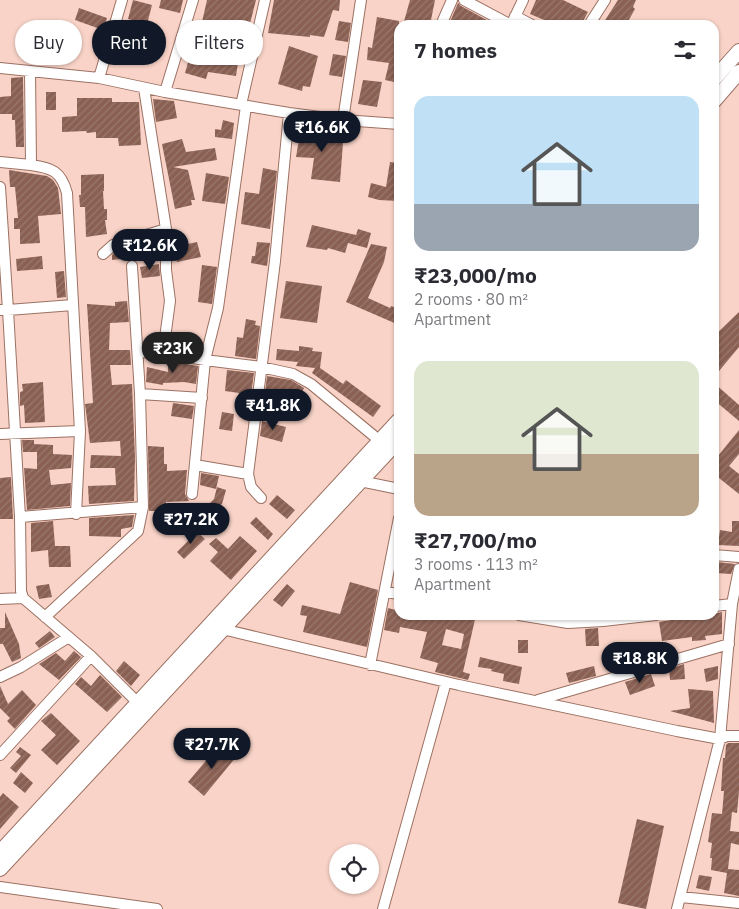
<!DOCTYPE html>
<meta charset="utf-8">
<style>
:root{--surface:#fff;--page:#f7f7f7;--text:#2b2b33;--muted:#7c7c81;--accent:#111827}
body{margin:0;font-family:"IBM Plex Sans",sans-serif;background:var(--page);color:var(--text);height:100vh;display:flex;flex-direction:column;font-size:19px;white-space:nowrap}
*{box-sizing:border-box;margin:0}
p{font-size:16px;color:var(--muted)}
.icon{flex:none;width:28px;height:28px;fill:none;stroke:currentColor;stroke-width:2;stroke-linecap:round;stroke-linejoin:round}
.map{position:relative;flex:1;overflow:hidden}
.sheet{position:absolute;left:394px;top:20px;width:325px;height:600px;display:flex;flex-direction:column;background:var(--surface);border-radius:15px;box-shadow:0 1px 4px #0004}
.sheet>*{flex:none}
.guide{position:absolute;left:15px;top:20px;width:304px;height:45px;display:flex;gap:10px}
.tools{position:absolute;left:329px;top:844px;display:grid;gap:10px}
.tools a{display:grid;place-items:center;width:50px;height:50px;border-radius:50%;background:var(--surface);box-shadow:0 1px 4px #0004;font-size:25px}
.price{position:absolute;translate:-50% -42px;padding:0 11px;border-radius:18px;background:var(--accent);color:#fff;font-size:16px;line-height:32px;filter:drop-shadow(0 1px 2px #0008)}
.price::after{content:'';position:absolute;left:50%;top:30px;width:15px;height:11px;margin-left:-8px;background:inherit;clip-path:polygon(0 0,100% 0,50% 100%)}
.price.active{background:#222;color:#fff}
ul{padding:0;list-style:none}
li{display:grid;align-content:center;gap:10px;height:265px;padding:0 20px}
li span{display:grid;place-items:center;height:155px;border-radius:15px;color:#555}
li>.icon{margin-inline-start:auto}
span .icon{width:90px;height:90px;fill:#fffc;stroke-width:1}
li b{font-size:21px}
h2{display:flex;justify-content:space-between;align-items:center;height:60px;padding:0 20px;font-size:21px}
.pill{padding:0 18px;border-radius:22px;background:var(--surface);box-shadow:0 1px 4px #0004;font-size:18px;line-height:45px}
.pill.active{background:var(--accent);color:#fff}
.map>svg:first-child{display:block}
.building{fill:url(#building-hatch);fill-rule:evenodd}
.lines{fill:none;stroke-linecap:round;stroke-linejoin:round}
.minor-casing{stroke:#9c7163;stroke-width:12}
.highway-casing{stroke:#9c7163;stroke-width:16}
.minor{stroke:#fff;stroke-width:10}
.highway{stroke:#fff;stroke-width:14}
</style>
<div class="map">
<svg width="739" height="909" viewBox="0 0 739 909">
<defs>
<pattern id="building-hatch" width="6" height="6" patternUnits="userSpaceOnUse" patternTransform="scale(1.25)"><rect width="6" height="6" fill="#8a6053"/><path d="M-1 1l2-2M0 6l6-6M5 7l2-2" fill="none" stroke="#9a796e"/></pattern>
</defs>
<rect width="100%" height="100%" fill="#f9d3c7"/>
<path class="building" d="M133 0 152 5 147 24 128 19Z
M161 0H183L180 13 159 8Z
M207 0H256L246 39 243 57 239 56 236 76 208 72 206 79 185 73 189 59 185 58 189 43 219 51 223 27 202 22Z
M274 0H340L339 11 333 10 324 37 310 35V37L268 33Z
M410 0H435L430 25H403Z
M536 0H563L588 12 581 25H556L530 14Z
M618 0H636L633 7 635 9 626 25H602Z
M458 3 461 6 496 25H457L450 22Z
M79 8 107 18 103 30 75 20Z
M377 17 399 21V83L385 80 389 63 367 60 368 47 372 48Z
M339 21 351 23 348 42 335 40Z
M289 46 318 56 310 87 303 86 302 91 278 84Z
M333 54 346 56 342 77 329 75Z
M23 77 24 147H16L15 120H12V114H0V97L11 96V78Z
M363 80 382 82 377 107 358 104Z
M46 92H56V110H46Z
M77 98H112V102H139L141 145 119 146 118 138H96V132L87 133 86 131 62 132V117L77 116Z
M153 99 174 101 177 118 156 122Z
M223 120 234 123 232 139 215 137V129L221 130Z
M302 122 316 123 313 141 332 142 334 126 342 127 340 143H343L340 182 311 179 314 158 296 157Z
M182 139 186 152 215 148 217 160 173 167 188 170 195 200H191L192 205 175 209 162 144Z
M390 162 399 163 398 201 379 200 368 197 371 183 386 187Z
M263 168 277 171 270 229 241 224 245 192 259 194Z
M9 170 47 176 53 180 58 188 61 214 38 216 40 243 20 244V229H14V218H18L15 187H10Z
M206 173 229 177 225 204 202 201Z
M104 174V191H103L104 209H107V220H105L107 234 86 237 85 207H80L79 195H81V175Z
M312 225 356 235 358 229 371 233 367 248 348 243 345 253 328 248 327 250 306 247Z
M197 242 201 257 177 262 174 247Z
M257 242 270 243 267 266 251 263 252 256H255Z
M371 244 387 247 384 262 368 298 390 308 391 306 399 309V325L346 302Z
M129 248 130 258 112 260V255L116 251Z
M42 256 43 269 17 271 16 259Z
M159 264 160 276 142 278 140 267Z
M202 265 217 267 212 304 198 302Z
M64 271 66 297 57 298 55 272Z
M286 281 322 286 317 323 280 318Z
M127 301 129 322 110 323 109 350H130L131 365H110L112 385 132 384 135 458 134 501 89 504 88 486 116 485 115 468H90L91 455 121 456 120 441 90 443 85 404 93 403 87 304 115 306V302Z
M739 312V347L714 377V336Z
M246 319 256 321 255 325 260 326 256 359 235 356 237 337 243 338Z
M299 346 313 348 312 351 322 352 320 368 343 384 346 380 381 406 373 417 312 373 315 368 296 366 298 362 276 360 277 349 299 351Z
M168 361 198 366 196 384 184 382 163 383V385L146 382 147 367 168 372Z
M227 370 254 373 250 402 238 400 239 393 225 391Z
M267 376 291 380 304 388 293 410 275 403 264 401Z
M43 382 45 422 25 423 24 405 20 406V392L23 391 22 384Z
M714 383 739 405V421L714 400Z
M173 403 194 406 192 419 171 416Z
M222 412 234 414 232 431 219 429Z
M262 421 286 427 282 442 260 436Z
M739 430V454L729 466 739 474V494L714 474V453L718 456Z
M22 440H34V444L53 445V454L72 455 71 468 49 470 51 485 71 483 70 506 27 510 24 468 37 469V452H23Z
M148 446 164 447V464H167V471L187 470 185 494 189 501 166 502V511H149Z
M201 473 219 476 216 489 200 485Z
M11 477 13 519H0V478Z
M217 487 226 490 222 504 215 509 210 503 214 499Z
M277 495 295 510 287 519 269 504Z
M134 515 132 527 121 529V537L89 536V518Z
M256 517 273 534 268 540 250 523Z
M53 521 55 546H70L71 567H49L48 550 31 552V523Z
M732 521H739V546L718 545 720 530 732 532Z
M197 532 205 539 184 559 177 552Z
M240 536 257 551 231 580 210 561 218 552 209 544 216 538 228 549Z
M717 562 735 564 731 574 716 573Z
M350 582 378 590 367 647 303 632 307 616 300 615 302 605 340 614Z
M49 584 52 597 39 599 36 586Z
M287 584 295 591 282 607 273 600Z
M388 608 399 611V615H456L467 618V615H476L463 672 470 674 468 680 435 672 438 663 420 658 427 632 400 627 399 633 384 630ZM446 629 464 634 461 649 442 645Z
M5 612 19 644 21 658 12 662 3 644H0V628H5Z
M722 612V634L705 636 706 640 692 641V637L662 641 659 622 683 618 684 620 708 618V615Z
M598 628 599 646H586L585 629Z
M50 631 55 637 39 648 35 643Z
M518 640H528V653H518Z
M74 651 81 657 59 680 39 664 56 653 65 661Z
M480 657 522 667 519 684 503 681 504 674 491 671 492 669 478 667Z
M124 661 140 675 131 686 116 671Z
M684 664 685 679 670 680 669 669Z
M594 666 596 676 569 683 566 673Z
M718 666V679L706 682 704 669Z
M651 674 655 686 630 695 625 682Z
M100 675 122 697 107 712 75 684 81 677 91 686Z
M0 686 8 704 22 690 36 705 15 729 7 721 10 718 0 708Z
M688 689 713 691 714 723 670 711 690 708Z
M51 713 80 741 57 765 41 750 56 735 41 721Z
M728 743H739V791L737 813 732 812 730 831 739 832V845L731 843 728 869 739 870V896L724 893 727 873 711 870 712 858H710L712 843 708 842 712 813 722 814 724 791H721L723 758H725L726 745Z
M220 744 236 757 204 796 188 782Z
M20 747 31 755 16 773 10 768 21 756 16 752Z
M21 772 33 783 25 793 13 783Z
M3 793 19 807 0 829V797Z
M637 819 664 826 646 909 618 903Z
M699 875 712 877 709 891 696 888Z"/>
<g class="lines">
<defs>
<path id="minor" d="M464 0 511 25
M515 16 532 25
M441 25 452 0
M511 25 523 0
M589 25 605 0
M0 68 99 78 165 92 289 113 343 120 399 124
M30 71 31 165C52 168 61 171 67 193L80 431 76 514
M99 78 122 0
M144 88 166 229V270L170 301 163 353 205 360 261 367 293 374 311 384 380 441
M165 92 193 0
M241 105 265 0
M343 120 361 0
M0 162 31 165
M0 187 8 310H0
M103 254 113 245 166 229
M73 305 8 310 20 517 21 591 23 598 29 603 91 656 137 702
M138 352 163 353
M140 394 202 398
M0 434 80 431
M195 465 248 474
M360 481 399 489
M192 494 205 360 218 308 246 106
M261 498 251 487 248 474 275 261 289 113
M20 517 143 507
M714 555 739 557
M385 592 399 594
M0 599 23 598
M714 606 732 604
M519 615 568 623 603 621 656 615
M45 617 138 531 143 507 140 394 132 266
M222 629 459 685 677 731 720 739 727 736H739
M370 665 399 518
M0 677 21 667 69 637
M538 700 729 644
M0 755 91 656
M0 887 157 909
M681 897 739 903
M383 909 446 682
M677 909 720 739 732 604 739 569"/>
<path id="highway" d="M714 79 739 51
M714 101 739 72
M0 852 399 420
M0 869 399 440"/>
</defs>
<use href="#minor" class="minor-casing"/>
<use href="#highway" class="highway-casing"/>
<use href="#minor" class="minor"/>
<use href="#highway" class="highway"/>
</g>
</svg>
<div class="tools">
<a><svg class="icon" aria-label="locate" viewBox="0 0 24 24"><circle cx="12" cy="12" r="6"/><path d="M12 2v4M12 18v4M2 12h4M18 12h4"/></svg></a>
</div>
<b class="price" style="left:322px;top:153px">₹16.6K</b>
<b class="price" style="left:150px;top:271px">₹12.6K</b>
<b class="price active" style="left:173px;top:374px">₹23K</b>
<b class="price" style="left:273px;top:431px">₹41.8K</b>
<b class="price" style="left:191px;top:545px">₹27.2K</b>
<b class="price" style="left:640px;top:684px">₹18.8K</b>
<b class="price" style="left:212px;top:770px">₹27.7K</b>
<div class="guide">
<a class="pill">Buy</a>
<a class="pill active">Rent</a>
<a class="pill">Filters</a>
</div>
<section class="sheet">
<h2>7 homes<svg class="icon" aria-label="filters" viewBox="0 0 24 24"><path d="M4 7h16M4 17h16"/><circle cx="9" cy="7" r="2"/><circle cx="15" cy="17" r="2"/></svg></h2>
<ul>
<li><span style="background:linear-gradient(#bfe0f5 70%,#9aa5b1 0)"><svg class="icon" aria-label="home" viewBox="0 0 24 24"><path d="M3 11l9-7 9 7M6 9v11h12V9"/></svg></span><div><b>₹23,000/mo</b><p>2 rooms · 80 m²</p><p>Apartment</p></div></li>
<li><span style="background:linear-gradient(#dfe7d0 60%,#b9a48a 0)"><svg class="icon" aria-label="home" viewBox="0 0 24 24"><path d="M3 11l9-7 9 7M6 9v11h12V9"/></svg></span><div><b>₹27,700/mo</b><p>3 rooms · 113 m²</p><p>Apartment</p></div></li>
</ul>
</section>
</div>
